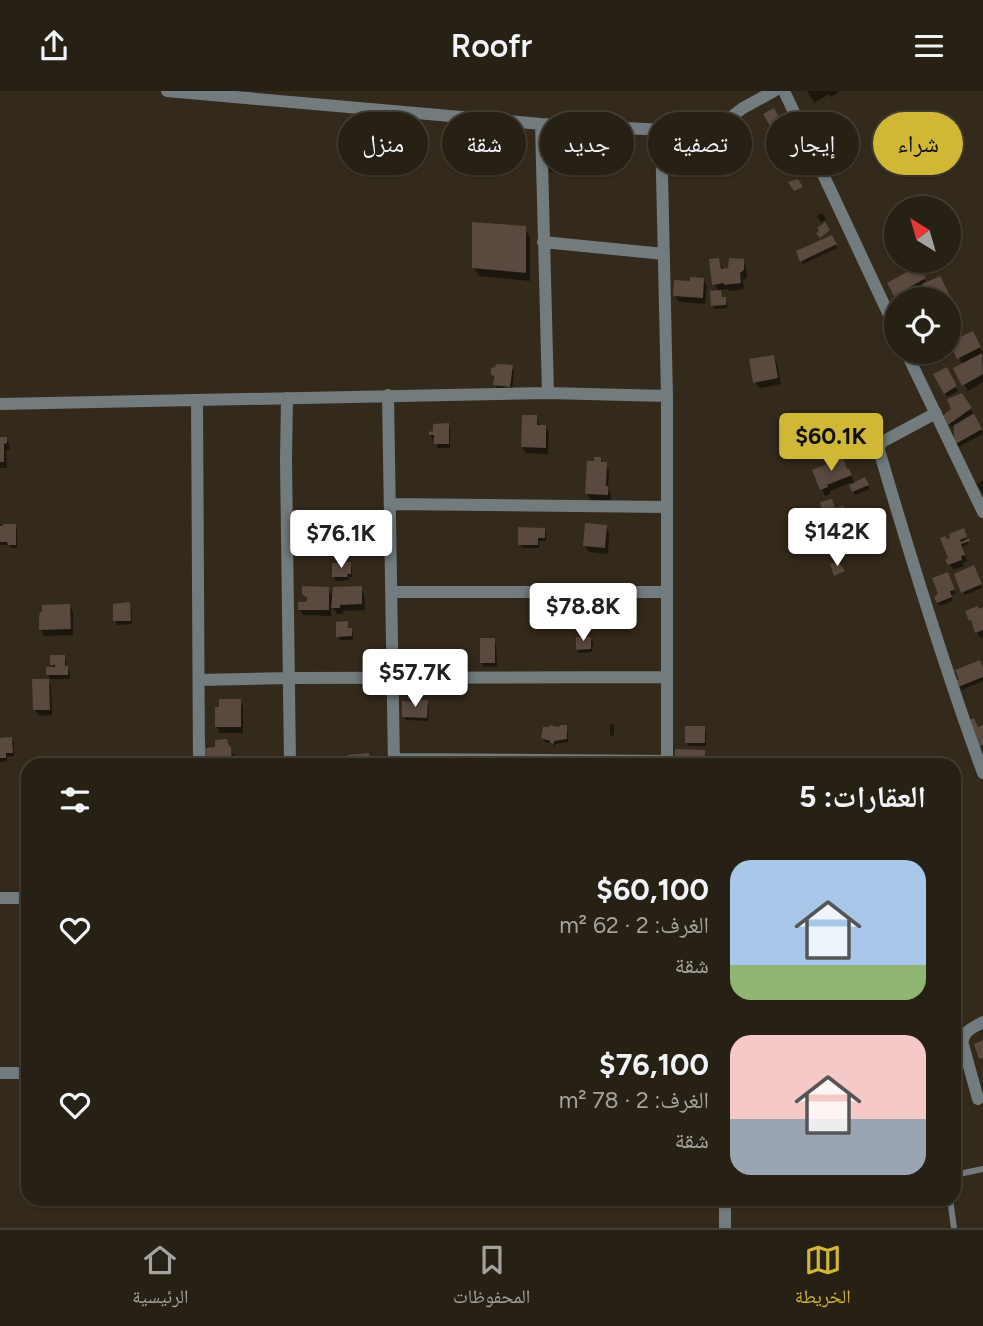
<!DOCTYPE html>
<html lang="ar">
<meta charset="utf-8">
<style>
:root{--surface:#272015;--page:#332d22;--text:#f1f3f6;--muted:#a4a3a0;--line:#433e34;--accent:#d0b736}
body{margin:0;font-family:Figtree,"Noto Naskh Arabic",sans-serif;background:var(--page);color:var(--text);direction:rtl;height:100vh;display:flex;flex-direction:column;font-size:26px;white-space:nowrap}
*{box-sizing:border-box;margin:0}
p{font-size:23px;color:var(--muted)}
.icon{flex:none;width:38px;height:38px;fill:none;stroke:currentColor;stroke-width:2;stroke-linecap:round;stroke-linejoin:round}
.map{position:relative;flex:1;overflow:hidden;direction:ltr}
.sheet{position:absolute;left:21px;top:667px;width:940px;height:448px;display:flex;flex-direction:column;background:var(--surface);border-radius:21px;box-shadow:0 2px 5px #0004,0 0 0 2px var(--line);direction:rtl}
.sheet>*{flex:none}
.top-card{position:absolute;left:21px;top:21px;width:942px;height:63px;direction:rtl;display:flex;gap:14px}
.needle{width:46px;rotate:323deg}
.controls{position:absolute;left:884px;top:105px;display:grid;gap:14px}
.controls a{display:grid;place-items:center;width:77px;height:77px;border-radius:50%;background:var(--surface);box-shadow:0 2px 5px #0004,0 0 0 2px var(--line);font-size:35px}
.price{position:absolute;translate:-50% -60px;padding:0 16px;border-radius:7px;background:#fff;color:#222;font-size:23px;line-height:46px;filter:drop-shadow(0 2px 4px #0008)}
.price::after{content:'';position:absolute;left:50%;top:42px;width:21px;height:16px;margin-left:-10px;background:inherit;clip-path:polygon(0 0,100% 0,50% 100%)}
.price.on{background:var(--accent);color:#111}
ul{padding:0;list-style:none}
li{display:flex;align-items:center;gap:21px;height:175px;padding:0 35px}
li span{display:grid;place-items:center;flex:none;width:196px;height:140px;border-radius:21px;color:#555}
li>.icon{margin-inline-start:auto}
span .icon{width:84px;height:84px;fill:#fffc;stroke-width:1}
li b{font-size:30px}
h2{display:flex;justify-content:space-between;align-items:center;height:84px;padding:0 35px;font-size:30px}
.tag{padding:0 24px;border-radius:32px;background:var(--surface);box-shadow:0 2px 5px #0004,0 0 0 2px var(--line);font-size:24px;line-height:63px}
.tag.on{background:var(--accent);color:#111}
header{display:flex;justify-content:space-between;align-items:center;height:91px;padding:0 35px;background:var(--surface);font-size:32px;font-weight:600}
.tab-bar{display:flex;justify-content:space-around;align-items:center;height:98px;border-top:2px solid var(--line);background:var(--surface);font-size:19px;color:var(--muted)}
.tab-bar a{display:grid;justify-items:center;gap:4px}
.tab-bar .on{color:var(--accent)}
.map>svg:first-child{display:block}
.shadow{fill:#0007}
.building{fill:#59493f}
.lines{fill:none;stroke-linecap:round;stroke-linejoin:round}
.service{stroke:#727b7e;stroke-width:6}
.minor{stroke:#727b7e;stroke-width:12}
</style>
<header><svg class="icon" aria-label="menu" viewBox="0 0 24 24"><path d="M4 6h16M4 12h16M4 18h16"/></svg>Roofr<svg class="icon" aria-label="share" viewBox="0 0 24 24"><path d="M12 15V3M7 8l5-5 5 5M5 13v7h14v-7"/></svg></header>
<div class="map">
<svg width="983" height="1137" viewBox="0 0 983 1137">
<rect width="100%" height="100%" fill="#342a1c"/>
<path class="shadow" d="M807 0H838L839 1 831 6 829 3 814 12Z
M773 19 785 40 777 44 766 23Z
M593 49 596 56 595 83 550 81 546 74Z
M822 122 826 128 821 131 817 125Z
M524 137 530 146V190L479 185 474 177Z
M832 146 837 157 803 173 801 170Z
M719 169 723 179 729 178 743 169 746 176 747 186 743 189 744 198 729 200 728 198 719 199 723 208 727 212V217L715 218 713 215 719 201 714 193Z
M918 177 927 193H943L956 220 948 224V208H931L925 195 902 208H898L890 193Z
M703 188 707 195 705 213 679 211 675 205 692 192Z
M972 242 983 263 981 264 983 267V291L968 300 956 278 963 274 951 252Z
M773 265 777 272 781 293 759 297 755 291Z
M512 276 514 280 512 299 497 297 492 284Z
M946 278 958 300 947 306 935 284Z
M961 305 973 322 962 329 963 331 974 326 983 343 958 356 956 353V333L951 336 944 325 953 319Z
M536 326 540 335H545L549 342 548 363 526 362 522 356Z
M448 334 450 338V357H438L435 348H433L430 344Z
M6 347 9 354 10 358 6 360 7 377H0V348Z
M600 368 609 379 608 399 611 403V410L591 409 587 403 596 372Z
M815 380H849L855 393 865 388 870 398 855 404 850 392 830 400V403L825 405Z
M983 390V403L977 393Z
M843 417 848 433 840 434 846 441 831 450 835 457 831 459 827 451 829 438 826 433 835 419Z
M15 435 17 438V457H12L10 454H0V436Z
M606 436 609 442 608 463 589 461 585 455Z
M335 439 358 440 368 457V462H359L358 456H336V459L333 450Z
M544 439 546 442V450H539V457H522L520 453Z
M966 446 969 452 962 456 967 470 963 472 964 475 953 479 948 469 950 468 946 450Z
M336 459H352V463H338Z
M350 473 352 477V486H349V489L336 490 334 486Z
M975 480 982 497 965 504 963 501Z
M950 486 956 503 951 504 953 510 940 515 938 511Z
M361 497 364 503 365 519 343 520V523H337L331 513V525L303 524 299 518 308 512 304 503 328 498 334 508Z
M129 513 131 517 132 533 117 534 115 530Z
M69 515 73 521V544L44 545 41 539Z
M983 518V546L980 547 971 529 978 519Z
M347 532 350 539 353 542V549H340L338 545Z
M590 548 593 551 592 561 579 562 577 559Z
M494 549 496 552 497 575 484 576 482 572Z
M64 566 66 570V577L70 581V588H50L48 584V578H54L52 573Z
M983 579V590L962 599 958 591Z
M48 590 51 596 52 624 39 625 35 619Z
M240 609 243 616V642H220L217 636Z
M427 611 429 615 428 630 406 629 403 625Z
M610 633 614 634V645L610 644Z
M566 636 568 640V651L555 653V656L553 653 545 651 543 647Z
M704 637 706 640V655H689L687 652Z
M0 648H11L14 651V665L7 666V670L0 671Z
M226 650 234 665V674H205L204 651 208 657 217 658Z"/>
<path class="building" d="M774 17 784 36 774 42 763 23Z
M546 45 594 48 592 77 545 75Z
M798 88 803 96 794 100 788 91Z
M472 131 526 135V182L472 177Z
M825 131 830 139 820 147 816 142 819 140 817 137Z
M832 144 837 153 800 171 796 160Z
M719 167 721 178 728 177 729 167 744 168V179L740 182 741 192 724 194V192L712 194 709 168Z
M919 174 926 187 894 205 887 192Z
M940 185 954 213 948 216V208H929L922 193Z
M690 186 704 187 703 207 673 205 674 189 690 190Z
M721 199 722 206H726V214L711 215 710 200Z
M973 240 981 256 957 268 949 251Z
M982 262 983 283 962 295 953 277Z
M774 264 778 287 753 292 749 268Z
M496 273 513 274 510 296 493 294 494 285 491 284V277L495 276Z
M947 276 957 295 944 303 933 283Z
M962 302 972 317 948 334 942 325 951 318 947 308Z
M974 323 982 338 954 354V334Z
M522 324H537V334H546V357L521 356Z
M449 332V353H434V344H429V341L433 340V333Z
M0 346H7V352L4 353V371H0Z
M594 366H601V371H607L606 395H608V404L585 403 587 370H594Z
M843 367 847 378H849L852 384 827 394 828 396 820 399 812 379Z
M865 386 869 394 852 401 849 394Z
M832 408 835 417 844 415 847 429 825 434 820 411Z
M585 432 607 434 605 457 583 455Z
M839 432 845 437 830 446 835 453 828 457 825 451 827 448 823 440Z
M3 433H16V454H8L7 451H0V435H3Z
M518 436 545 437V447H538V454H518Z
M333 437 359 438 360 443H362V449H366L365 457 354 456V451H349V458H333Z
M964 437 967 446 960 449 961 451 969 447 970 450 961 453 965 464 961 465 962 469 948 474 945 469 948 467 940 447 945 445 947 448 950 447 949 443Z
M838 470 845 480 834 485 830 473Z
M351 471V483H347L348 486H332V472Z
M974 474 982 493 961 502 954 483Z
M948 481 955 499 950 500 952 506 937 512 934 506 938 503 932 487Z
M302 495 329 496V519H298V511H306L307 507 302 503Z
M362 495V513L340 514V517H331L333 496Z
M130 511 131 530H113V513Z
M70 513 71 538 39 539V527L40 521H42V514Z
M978 515V518L983 516V539L975 542 971 529 969 530 965 520Z
M348 530V537H352V545L336 546V531Z
M576 546H591V558L576 559Z
M480 547H495V572H480Z
M50 564H65V575H68V584H46V576H55V574H50Z
M980 569 983 577V586L958 596 956 590 959 588 955 579Z
M32 588H49L50 619H33Z
M219 608H241V636H215V616H219Z
M414 609H428L427 627 402 626V610L414 611Z
M974 627 978 636 983 634V654L975 657 965 631Z
M549 634 559 636 560 634H567V648L554 650V653L550 652V650L541 647 543 636H549Z
M685 635H705V652H685Z
M12 646 13 662H6V667H0V647Z
M227 648 228 653 231 657 232 670 218 672V669L201 670 200 650 205 649 206 657 215 656V649Z
M675 658 705 659V674H675Z
M369 662V674H348L347 664Z
M149 665 150 674H131L130 667Z
M126 667V674H112V668Z
M185 667V674H164V669Z
M309 667 333 668V674H308Z
M983 949V967L979 968 974 953Z"/>
<g class="lines">
<path class="service" d="M954 1084 983 1078
M950 1108 954 1137"/>
<path class="minor" d="M167 0 541 33 707 41 715 38 743 17 774 0
M784 0 896 239
M541 33 548 302
M661 39 667 305V674
M543 151 664 163
M906 261 983 421
M388 304 394 674
M287 307 286 368 290 674
M197 309 199 674
M0 313 548 302 667 305
M936 322 880 352 879 359C911 468 944 576 983 682
M391 413 666 416
M391 501H666
M199 589 289 587 667 586
M394 668 667 670
M0 807H28
M962 950 978 1008
M954 964 960 961C964 941 965 940 983 931
M0 982H28
M725 1108V1137"/>
</g>
</svg>
<div class="controls">
<a><svg class="needle" viewBox="-14 -14 28 28"><path d="M0-13l5 13h-10z" fill="#e53935"/><path d="M0 13l5-13h-10z" fill="#a4a3a0"/></svg></a>
<a><svg class="icon" aria-label="locate" viewBox="0 0 24 24"><circle cx="12" cy="12" r="6"/><path d="M12 2v4M12 18v4M2 12h4M18 12h4"/></svg></a>
</div>
<b class="price on" style="left:831px;top:382px">$60.1K</b>
<b class="price" style="left:837px;top:477px">$142K</b>
<b class="price" style="left:341px;top:479px">$76.1K</b>
<b class="price" style="left:583px;top:552px">$78.8K</b>
<b class="price" style="left:415px;top:618px">$57.7K</b>
<div class="top-card">
<a class="tag on">شراء</a>
<a class="tag">إيجار</a>
<a class="tag">تصفية</a>
<a class="tag">جديد</a>
<a class="tag">شقة</a>
<a class="tag">منزل</a>
</div>
<section class="sheet">
<h2>العقارات: 5<svg class="icon" aria-label="filters" viewBox="0 0 24 24"><path d="M4 7h16M4 17h16"/><circle cx="9" cy="7" r="2"/><circle cx="15" cy="17" r="2"/></svg></h2>
<ul>
<li><span style="background:linear-gradient(#a9c7e8 75%,#8fb573 0)"><svg class="icon" aria-label="home" viewBox="0 0 24 24"><path d="M3 11l9-7 9 7M6 9v11h12V9"/></svg></span><div><b>$60,100</b><p>الغرف: 2 · 62 m²</p><p>شقة</p></div><svg class="icon" aria-label="heart" viewBox="0 0 24 24"><path d="M12 20l-8-8c-3-5 5-10 8-4 3-6 11-1 8 4z"/></svg></li>
<li><span style="background:linear-gradient(#f6c9c9 60%,#9aa5b1 0)"><svg class="icon" aria-label="home" viewBox="0 0 24 24"><path d="M3 11l9-7 9 7M6 9v11h12V9"/></svg></span><div><b>$76,100</b><p>الغرف: 2 · 78 m²</p><p>شقة</p></div><svg class="icon" aria-label="heart" viewBox="0 0 24 24"><path d="M12 20l-8-8c-3-5 5-10 8-4 3-6 11-1 8 4z"/></svg></li>
</ul>
</section>
</div>
<nav class="tab-bar">
<a class="on"><svg class="icon" aria-label="map" viewBox="0 0 24 24"><path d="M3 6l6-2 6 2 6-2v14l-6 2-6-2-6 2zM9 4v14M15 6v14"/></svg>الخريطة</a>
<a><svg class="icon" aria-label="saved" viewBox="0 0 24 24"><path d="M7 4h10v16l-5-4-5 4z"/></svg>المحفوظات</a>
<a><svg class="icon" aria-label="home" viewBox="0 0 24 24"><path d="M3 11l9-7 9 7M6 9v11h12V9"/></svg>الرئيسية</a>
</nav>
